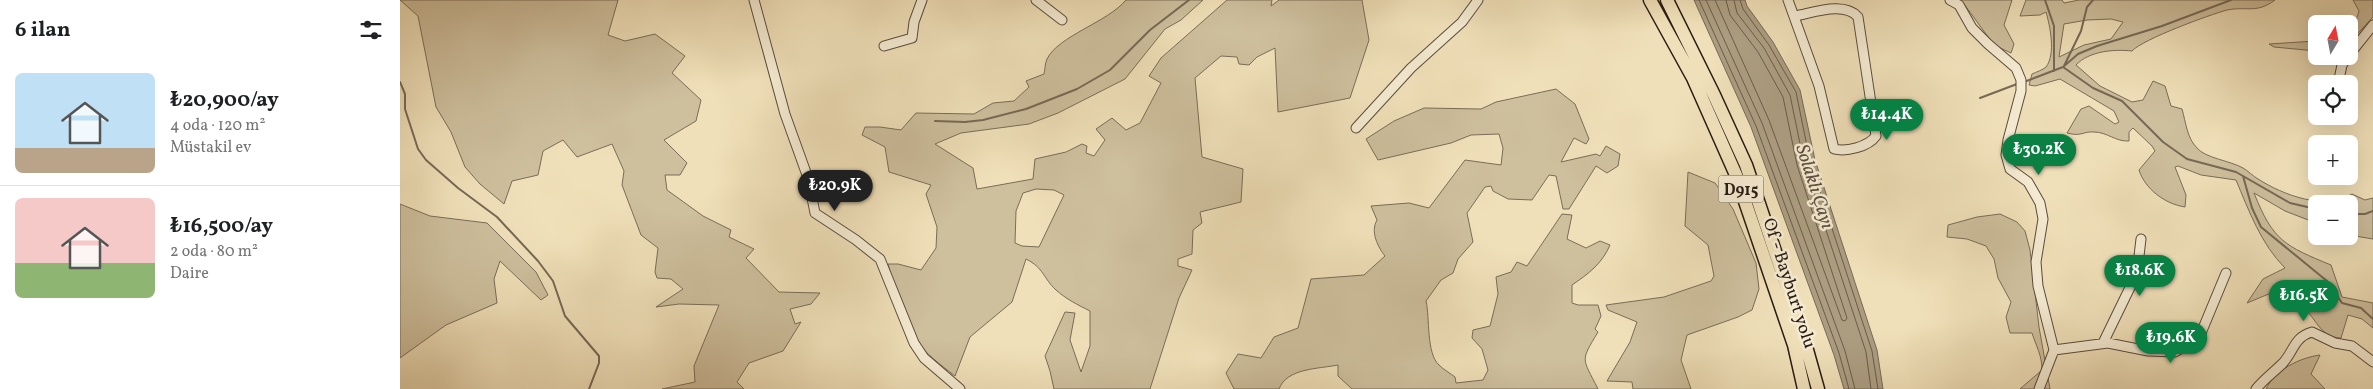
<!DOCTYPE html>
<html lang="tr">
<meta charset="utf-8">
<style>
:root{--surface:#fff;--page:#f6f6f6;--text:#202124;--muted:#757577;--line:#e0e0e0;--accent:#0b8043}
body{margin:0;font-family:Vollkorn,serif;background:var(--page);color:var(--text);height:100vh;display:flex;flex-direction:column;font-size:19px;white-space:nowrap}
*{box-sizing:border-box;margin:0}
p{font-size:16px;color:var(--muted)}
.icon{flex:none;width:28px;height:28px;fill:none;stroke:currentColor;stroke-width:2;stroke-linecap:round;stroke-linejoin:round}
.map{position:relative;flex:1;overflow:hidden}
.details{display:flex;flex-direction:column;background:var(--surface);width:400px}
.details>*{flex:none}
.needle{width:32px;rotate:10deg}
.controls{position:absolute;left:1908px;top:15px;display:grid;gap:10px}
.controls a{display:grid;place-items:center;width:50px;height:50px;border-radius:8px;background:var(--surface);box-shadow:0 5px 20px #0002;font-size:25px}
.price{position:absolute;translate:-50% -42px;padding:0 11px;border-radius:18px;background:var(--accent);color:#fff;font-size:16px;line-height:32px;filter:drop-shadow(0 1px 2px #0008)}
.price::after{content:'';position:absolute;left:50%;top:30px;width:15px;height:11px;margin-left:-8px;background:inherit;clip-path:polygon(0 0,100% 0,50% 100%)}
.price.active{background:#222;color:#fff}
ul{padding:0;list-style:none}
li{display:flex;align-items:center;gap:15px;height:125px;padding:0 15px}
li+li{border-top:1px solid var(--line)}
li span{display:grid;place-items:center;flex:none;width:140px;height:100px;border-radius:8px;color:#555}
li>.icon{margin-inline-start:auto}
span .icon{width:60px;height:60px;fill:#fffc;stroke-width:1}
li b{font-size:21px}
h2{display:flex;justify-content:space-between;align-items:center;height:60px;padding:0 15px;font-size:21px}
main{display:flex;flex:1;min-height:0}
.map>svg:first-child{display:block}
.green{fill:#cebf9d;stroke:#7a6d58;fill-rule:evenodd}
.water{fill:#ac9d81;stroke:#776955}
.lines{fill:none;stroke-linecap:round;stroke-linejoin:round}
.shore{stroke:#6a5c4a;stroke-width:1}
.stream{stroke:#776955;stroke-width:2}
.minor-casing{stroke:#594c3d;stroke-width:11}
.highway-casing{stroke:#271b14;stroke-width:15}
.minor{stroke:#f5ebd2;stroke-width:9}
.highway{stroke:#f0e0b9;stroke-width:12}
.labels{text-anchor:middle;stroke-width:5;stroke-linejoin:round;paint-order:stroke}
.shield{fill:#f5ebd2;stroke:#65594d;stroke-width:1}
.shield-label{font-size:16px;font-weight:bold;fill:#271b14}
.street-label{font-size:18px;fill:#271b14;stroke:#f5ebd2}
.water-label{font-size:19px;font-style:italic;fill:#5c4f40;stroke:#f5ebd2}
</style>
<main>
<section class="details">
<h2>6 ilan<svg class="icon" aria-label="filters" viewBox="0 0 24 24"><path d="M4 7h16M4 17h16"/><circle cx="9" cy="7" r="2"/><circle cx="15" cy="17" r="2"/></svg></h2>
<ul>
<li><span style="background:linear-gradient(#bfe0f5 75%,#b9a48a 0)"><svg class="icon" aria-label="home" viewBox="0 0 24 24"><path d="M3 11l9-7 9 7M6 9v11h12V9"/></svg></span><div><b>₺20,900/ay</b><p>4 oda · 120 m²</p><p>Müstakil ev</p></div></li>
<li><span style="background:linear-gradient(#f6c9c9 65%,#8fb573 0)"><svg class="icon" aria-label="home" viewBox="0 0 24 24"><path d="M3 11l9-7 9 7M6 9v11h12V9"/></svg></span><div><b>₺16,500/ay</b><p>2 oda · 80 m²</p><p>Daire</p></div></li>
</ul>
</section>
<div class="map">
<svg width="1973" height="389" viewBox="0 0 1973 389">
<rect width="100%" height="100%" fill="#f0e0b9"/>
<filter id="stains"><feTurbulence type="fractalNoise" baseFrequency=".004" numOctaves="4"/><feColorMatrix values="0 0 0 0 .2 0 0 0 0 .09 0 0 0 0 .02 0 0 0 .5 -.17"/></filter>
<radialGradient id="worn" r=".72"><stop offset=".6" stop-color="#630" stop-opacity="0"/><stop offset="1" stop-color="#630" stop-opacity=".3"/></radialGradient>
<path class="green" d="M0 0H218L208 35 225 41 255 34 285 56 272 73 301 100 296 121 264 140 287 163 280 175H265L267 190 303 216 331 230 329 237 354 249 346 258 379 292 420 293 411 304 390 309 395 324 401 322 383 351 349 363 337 382 344 389H262L295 382 294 366 319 305 279 304 256 307 283 289 271 279 257 278 255 272 258 248 241 235 222 185 224 171 212 144 177 157 163 140 143 151 138 175 112 181 104 204 80 184 65 167 51 132 36 107 18 16Z
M726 0H803L781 20 765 29 725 79 658 113 629 124 561 133 535 144 573 168 577 189 633 179 635 159 666 152 682 144 687 146 686 153 694 156 705 140 696 129 712 118 726 130 740 123 761 83 749 76 761 58 827 0H872L871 6 879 0H962L969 40 950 98 878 112 875 48 857 57 849 65 839 64 837 57 821 56 795 78 802 157 843 169 841 202 800 212 802 223 793 230 792 254 778 259V266L792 270 779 298 750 389H654L650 371 645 356 665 312 675 313 670 340 681 372 690 346V311C678 305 666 299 656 290 643 278 644 268 626 259L612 302 570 337 555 376C541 365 525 354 515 338 502 316 495 288 488 264H498L521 270 536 248 537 227 526 194 531 185 489 172 485 147 462 135 465 127H480L501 130 516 113 574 114 593 103 614 101 629 87 626 81 644 74C645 70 645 63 647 59 658 36 708 22 726 0ZM636 189 654 190 664 195 639 247 622 246 615 243 616 211 623 193Z
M1557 0H1612L1604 25 1614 44 1611 53 1594 45 1564 4Z
M1626 0H1662L1664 3 1679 0H1875C1856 14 1848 6 1827 10 1809 15 1743 39 1732 51 1714 49 1689 51 1676 65L1700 86 1732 102 1743 100 1753 81 1765 86 1771 106 1782 109C1786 123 1787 138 1797 148 1805 158 1831 161 1843 168 1848 171 1853 176 1858 179 1883 195 1925 211 1952 194L1965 200 1973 198V239L1949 235V204H1916V223L1885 211 1854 193C1873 241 1885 246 1931 265L1942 297 1973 303V328L1962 319 1948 315 1941 338C1922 338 1917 321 1906 310 1897 302 1885 301 1876 291L1847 303 1863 279 1885 268C1861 244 1849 211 1836 180L1801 175 1778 166 1775 167 1786 195 1785 207C1765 204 1745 189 1739 170L1755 151 1752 146 1733 128 1729 132V141C1716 142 1707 132 1694 132 1683 131 1682 137 1667 133L1681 109 1689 106 1715 124 1719 122 1714 111 1660 79 1635 86 1629 85 1632 74C1636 72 1643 70 1646 67 1656 54 1650 26 1646 12L1640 15 1620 16ZM1711 19 1723 22 1711 39 1684 45 1659 57 1664 24 1687 20Z
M1953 0H1973V17L1949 43V33L1954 27 1959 11Z
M1916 41V51L1874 47 1869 44Z
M1156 89 1175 104 1189 139 1186 144 1174 138 1161 162 1196 154 1200 156 1206 146 1220 154 1218 166 1207 173 1196 166 1169 209H1163L1156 176 1149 175 1132 200 1108 199 1093 191 1091 186 1085 187 1067 213 1073 242 1058 259 1053 273 1041 280 1026 301C1030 318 1026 353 1039 365 1044 370 1050 373 1055 377L1056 383 1083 380 1088 370 1082 349 1072 338 1073 330 1090 326 1098 294 1096 277 1111 272 1117 262 1127 266 1162 214 1172 215 1167 239 1186 248 1200 241 1210 245C1202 264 1188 274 1172 285V303L1178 305H1198L1201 316 1195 329 1198 332C1180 362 1182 357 1198 389H952L938 376V365C918 369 887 368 879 389H834L826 373 838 354 861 358 874 337 898 328 911 279 964 275 985 256C978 247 970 232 977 220L971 206 1009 203 1029 208 1065 160 1101 165 1103 148 1099 134 1071 135 1051 143 978 160 966 139 994 121 1024 108 1081 109 1096 102Z
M1288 172 1315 183 1333 209 1356 263 1359 289 1352 310 1338 317 1287 335 1281 360 1291 389H1233L1232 382 1207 381 1230 342 1237 322 1208 310 1206 305 1264 297 1311 281 1314 276 1308 245 1285 226Z
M0 204 30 216 87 223 136 272 148 295 141 300 100 261 94 279 97 303 46 325 0 358Z
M1600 214 1617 222 1625 231 1630 250 1639 327 1650 389H1620L1642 370C1642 355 1636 346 1632 333H1610L1606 317 1611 302 1598 278 1594 259 1586 246 1567 239 1547 237 1548 225 1577 217Z
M1920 355 1911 374 1925 389H1866C1875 370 1899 358 1920 355Z"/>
<path class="water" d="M1294 0H1345L1347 6 1373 42 1400 90 1415 160 1477 350 1483 389H1444L1434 355 1351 127Z"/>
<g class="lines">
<path class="shore" d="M1299 0 1356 126 1439 353 1449 389
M1306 0 1362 123 1445 351 1455 389
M1315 0 1369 120 1442 320 1445 321 1447 318 1397 165 1383 97 1358 52 1330 15 1326 0
M1334 0 1337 13 1364 48 1390 95 1404 163 1466 352 1471 389
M1340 0 1343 9 1369 45 1396 92 1410 161 1472 351 1478 389"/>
<path class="stream" d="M1645 0 1654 26V71
M1664 66 1681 31 1687 7 1693 0
M1663 67 1678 54 1697 46 1762 26 1831 0
M0 82 5 94V109L18 149 26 160 58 188 97 217 138 261 153 281 165 316 199 356V363L189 389
M1624 82 1663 67 1693 88 1722 101 1763 142 1787 159 1836 172 1890 203 1916 209
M1580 98 1617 84
M535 121 565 122 583 120 626 109 677 89 710 70 750 30 789 0
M1843 176 1852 208 1861 227 1927 281 1942 303 1961 308 1973 319
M1949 214H1965L1973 211"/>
<defs>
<path id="minor" d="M354 0 385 114 408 178 415 213 456 240 480 259 514 343 524 358 560 389
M636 0 662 20
M1388 0 1419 86 1434 149C1446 152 1468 147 1476 136L1458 17C1444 1 1413 13 1395 16
M1550 0 1559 5 1572 28 1588 44 1616 68 1621 80V91L1608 140 1606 155 1610 169 1628 182 1640 203 1643 219 1636 262 1638 286 1654 350 1639 389
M484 46 512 38 514 22 522 0
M1949 55 1973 25
M1938 84 1942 65 1948 56
M1935 117V116
M956 128 1011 68 1062 22 1078 0
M1703 343 1737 273 1741 239
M1654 350 1708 343 1748 351 1775 352 1799 338 1826 273
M1856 389C1864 379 1874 372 1883 363 1894 351 1894 337 1912 332L1935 343 1952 346 1973 362"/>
<path id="highway" d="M1250 0 1293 78 1336 175 1394 345 1404 389
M1267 0 1314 95 1346 165 1402 332 1418 389"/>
</defs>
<use href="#minor" class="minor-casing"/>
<use href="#highway" class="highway-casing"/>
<use href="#minor" class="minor"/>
<use href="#highway" class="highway"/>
</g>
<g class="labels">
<rect class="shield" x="1318.5" y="175.5" width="45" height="27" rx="4"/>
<g class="shield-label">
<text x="1341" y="195">D915</text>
</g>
<g class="street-label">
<text transform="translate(1390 283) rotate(72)" y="6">Of - Bayburt yolu</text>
</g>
<g class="water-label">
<text transform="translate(1416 186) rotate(72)" y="7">Solaklı Çayı</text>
</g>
</g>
<rect width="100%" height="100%" filter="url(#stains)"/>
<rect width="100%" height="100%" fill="url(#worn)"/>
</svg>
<div class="controls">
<a><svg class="needle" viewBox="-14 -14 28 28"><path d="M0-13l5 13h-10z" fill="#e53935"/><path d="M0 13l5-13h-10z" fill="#757577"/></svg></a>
<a><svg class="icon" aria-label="locate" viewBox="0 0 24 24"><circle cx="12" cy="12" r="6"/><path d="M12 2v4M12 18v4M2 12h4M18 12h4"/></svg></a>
<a>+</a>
<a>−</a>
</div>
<b class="price" style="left:1487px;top:141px">₺14.4K</b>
<b class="price" style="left:1639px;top:176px">₺30.2K</b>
<b class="price active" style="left:435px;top:212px">₺20.9K</b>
<b class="price" style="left:1740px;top:297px">₺18.6K</b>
<b class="price" style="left:1904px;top:322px">₺16.5K</b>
<b class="price" style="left:1771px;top:364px">₺19.6K</b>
</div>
</main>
